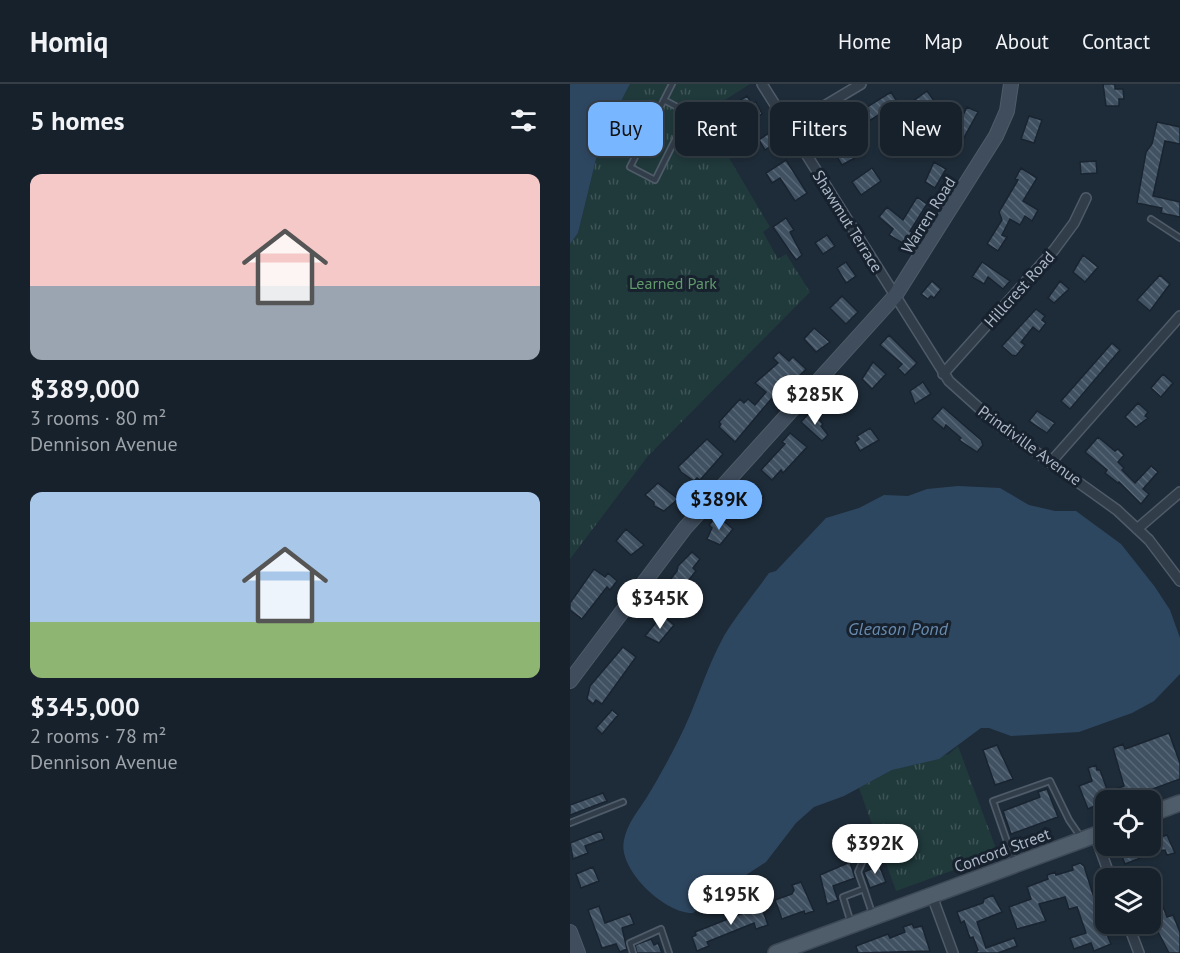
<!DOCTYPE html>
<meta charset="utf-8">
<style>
:root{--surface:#16212b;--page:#1f2933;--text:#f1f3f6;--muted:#9ea3a9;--line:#353e47;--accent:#78b6ff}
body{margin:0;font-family:"PT Sans",sans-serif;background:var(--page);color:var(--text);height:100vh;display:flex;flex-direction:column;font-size:22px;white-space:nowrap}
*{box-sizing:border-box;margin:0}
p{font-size:20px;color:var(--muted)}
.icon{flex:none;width:33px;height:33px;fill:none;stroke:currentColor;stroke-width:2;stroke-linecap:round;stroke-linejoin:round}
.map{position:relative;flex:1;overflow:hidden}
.panel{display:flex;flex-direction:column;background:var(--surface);width:570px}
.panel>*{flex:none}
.banner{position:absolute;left:18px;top:18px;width:501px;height:54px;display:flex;gap:12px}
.tools{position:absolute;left:525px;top:706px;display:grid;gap:12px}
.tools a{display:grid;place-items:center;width:66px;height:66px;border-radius:12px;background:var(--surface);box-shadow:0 3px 9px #0003,0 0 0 2px var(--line);font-size:30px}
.price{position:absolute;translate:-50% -51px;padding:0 14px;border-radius:21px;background:#fff;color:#222;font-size:20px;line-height:39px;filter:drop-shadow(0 2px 3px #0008)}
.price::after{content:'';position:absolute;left:50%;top:36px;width:18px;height:14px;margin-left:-9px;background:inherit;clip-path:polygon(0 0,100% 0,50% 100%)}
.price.on{background:var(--accent);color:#111}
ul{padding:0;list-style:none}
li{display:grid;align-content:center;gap:12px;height:318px;padding:0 30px}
li span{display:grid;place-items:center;height:186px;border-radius:12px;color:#555}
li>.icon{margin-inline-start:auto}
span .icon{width:108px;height:108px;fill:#fffc;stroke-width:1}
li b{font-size:26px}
h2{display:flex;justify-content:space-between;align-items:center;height:72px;padding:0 30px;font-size:26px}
.pill{padding:0 21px;border-radius:12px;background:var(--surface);box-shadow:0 3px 9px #0003,0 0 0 2px var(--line);font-size:21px;line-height:54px}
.pill.on{background:var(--accent);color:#111}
header{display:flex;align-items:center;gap:36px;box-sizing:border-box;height:84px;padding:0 30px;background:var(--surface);border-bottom:2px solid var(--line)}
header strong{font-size:28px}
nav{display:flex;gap:33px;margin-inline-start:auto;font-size:21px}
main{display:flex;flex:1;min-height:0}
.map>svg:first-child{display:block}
.grass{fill:url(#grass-tufts)}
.water{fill:#2e4760}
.building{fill:url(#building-back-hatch);stroke:#192430;stroke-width:1.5}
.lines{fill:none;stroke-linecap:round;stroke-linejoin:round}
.lane-casing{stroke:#4f5b68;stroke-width:8}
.street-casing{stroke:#4f5b68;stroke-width:12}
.secondary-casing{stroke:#4f5b68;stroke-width:16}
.primary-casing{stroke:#3e4956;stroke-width:18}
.lane{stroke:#323d4a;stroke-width:4.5}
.street{stroke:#323d4a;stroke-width:9}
.secondary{stroke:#3f4d5d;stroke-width:14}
.primary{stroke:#4f5d6a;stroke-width:15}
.labels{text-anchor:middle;stroke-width:6;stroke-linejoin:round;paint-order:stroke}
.street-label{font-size:16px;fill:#acb8c7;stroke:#17222e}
.park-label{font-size:16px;fill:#61996a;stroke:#17222e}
.water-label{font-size:18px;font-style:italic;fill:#698bae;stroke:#17222e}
</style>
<header>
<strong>Homiq</strong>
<nav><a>Home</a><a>Map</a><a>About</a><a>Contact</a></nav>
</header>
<main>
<section class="panel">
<h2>5 homes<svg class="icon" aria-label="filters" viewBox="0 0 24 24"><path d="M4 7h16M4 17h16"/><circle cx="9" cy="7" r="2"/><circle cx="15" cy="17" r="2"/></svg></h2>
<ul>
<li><span style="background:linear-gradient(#f6c9c9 60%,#9aa5b1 0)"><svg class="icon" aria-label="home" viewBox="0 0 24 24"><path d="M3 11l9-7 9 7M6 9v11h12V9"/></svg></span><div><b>$389,000</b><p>3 rooms · 80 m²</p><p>Dennison Avenue</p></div></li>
<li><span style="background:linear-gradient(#a9c7e8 70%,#8fb573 0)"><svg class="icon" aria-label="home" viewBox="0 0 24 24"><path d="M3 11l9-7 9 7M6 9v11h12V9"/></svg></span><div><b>$345,000</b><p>2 rooms · 78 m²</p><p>Dennison Avenue</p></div></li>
</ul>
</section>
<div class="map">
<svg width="610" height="869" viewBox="0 0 610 869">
<defs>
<pattern id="grass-tufts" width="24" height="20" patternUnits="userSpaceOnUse" patternTransform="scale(1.5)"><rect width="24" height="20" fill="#20393b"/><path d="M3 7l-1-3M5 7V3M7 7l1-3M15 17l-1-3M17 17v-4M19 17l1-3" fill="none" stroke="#3e5456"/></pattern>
<pattern id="building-back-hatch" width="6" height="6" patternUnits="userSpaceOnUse" patternTransform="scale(1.5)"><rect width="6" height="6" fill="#405162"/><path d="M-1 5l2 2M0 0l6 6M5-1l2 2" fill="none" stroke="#596877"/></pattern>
</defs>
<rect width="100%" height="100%" fill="#1e2c39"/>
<path class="grass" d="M60 0H180L133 30 200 143 193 148 208 175 216 170 240 208 78 372 0 475V160L8 149 31 55Z
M388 662 428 770 326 807 289 704 322 686 379 670Z"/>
<path class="water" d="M0 0H60L31 55 8 149 0 160Z
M388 402 430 404 459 421 485 427H506L551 460 585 503 600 526 610 554V590L584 617 562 629 509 648 441 652 419 644H411L369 675 322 686 274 712 244 723 226 739 196 778 159 802 149 816 142 814 123 829C95 830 47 785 54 756 57 740 68 727 77 713 88 695 99 675 108 657 126 623 135 586 154 552 167 530 184 510 199 489L206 487 256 434 289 424 314 411 338 412 357 405Z"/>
<path class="building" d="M533 0H545V5H553L554 15H549V22H536Z
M357 7 365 18 350 28 342 18Z
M321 8 328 19 294 40 296 43 281 52 292 70 272 81 253 50 256 48 252 41 259 37 261 40 270 37 273 43 299 27 297 23Z
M177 12 182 20 186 18 192 30 174 41 165 28 173 23 169 17Z
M397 23 408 28 386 68 375 61 382 49 384 50Z
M459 32 472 36 464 59 451 55Z
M336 33 342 43 325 53 319 43Z
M587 38 610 43V60L595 57 583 112 610 118V133L591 129 592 124 567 119 576 68 582 60Z
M203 46 209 56 195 66 189 56Z
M216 76 237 109 225 117 210 94 202 99 196 89Z
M526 77 527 89 511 90 510 78Z
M364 78 376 85 365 104 355 98Z
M302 84 311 97 291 111 282 98Z
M451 84 467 94 453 117 468 126 462 137 455 132 450 141 440 135 432 151 437 153 428 167 417 160 432 136 429 128 448 96 445 95Z
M347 113 357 120 340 147 347 152 339 163 319 151 323 145 309 133 317 123 333 136Z
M216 134 224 146 220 148 232 171 226 176 203 143Z
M257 151 265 162 253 170 245 159Z
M513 171 528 183 515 198 503 188Z
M276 178 286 192 276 199 267 184Z
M412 178 440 197 433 205 418 193 414 200 402 193Z
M590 191 600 200 580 227 567 216Z
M362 197 371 205 364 214 361 212 358 215 351 210Z
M490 197 499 205 484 219 478 214Z
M272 212 288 228 276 240 260 224Z
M466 225 475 232 472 236 476 239 469 248 463 243 451 258 455 261 446 272 442 271 432 262Z
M244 244 260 258 246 268 234 255Z
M319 251 347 279 335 291 328 284 332 280 310 261Z
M542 259 550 266 500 325 491 317Z
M209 268 219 277 223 273 236 285 205 317 202 314 165 358 149 343 151 340 149 338 170 315 174 319 178 315 185 321 196 308 185 299 208 279 203 274Z
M303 278 316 290 302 305 292 295Z
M593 290 603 299 591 313 581 304Z
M353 298 361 310 345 320 340 307Z
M568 319 578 328 575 332 578 334 566 343 555 333Z
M373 323 411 356 413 361 407 368 389 356 391 354 376 341 374 345 362 335Z
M241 327 253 340 251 342 258 351 252 357 231 338Z
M467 327 485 339 477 349 459 337Z
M300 344 309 356 290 367 285 358 289 355 287 352Z
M220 349 237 363 213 389 211 386 202 396 191 386 215 360 212 358Z
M528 353 545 367 548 365 554 371 548 378 554 384 552 386 565 399 581 382 588 388 573 405 579 410 571 420 549 398 548 399 535 389 537 386 515 368Z
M137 355 153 370 130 396 127 394 124 397 111 388 108 383Z
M88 399 108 415 94 427 84 422V418L75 411Z
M178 401 183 407 186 404 194 412 183 424 169 410Z
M150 434 163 445 150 461 137 455 142 444 139 441 144 435 147 437Z
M56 445 74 461 61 471 46 457Z
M122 468 130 475 123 484 126 487 113 503 121 509 112 520 93 505 107 487 108 482Z
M24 485 35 493 38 489 47 497 40 506 37 503 12 535 0 526V519Z
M92 531 104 541 89 559 75 552Z
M53 563 66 573 32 620 26 616 23 620 17 615 20 602Z
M42 626 48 631 32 650 26 644Z
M599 649 610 679V695L550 717H536L518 725 509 702 522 697 518 684 526 681 527 686H530L538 708 554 702 543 664 553 660 555 665Z
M427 661 443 695 425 701 413 666Z
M477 705 488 733 441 750 433 727 470 713 468 708Z
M33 709 37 717 0 731V721Z
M31 747 34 755 15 762 18 769 3 775 0 759Z
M597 751 605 769 597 771 595 766 588 767 555 780 548 762H580L584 755Z
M307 776 316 798 300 804 294 788 301 785 299 779Z
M280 778 285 794 263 802 268 816 257 820 250 791Z
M510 779 514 782 527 823 530 822 533 831 529 832 541 860 524 867 521 859 504 865 500 854 516 849 507 823 499 825 495 813 469 820 476 837 447 845 439 823 461 815 457 803 478 795 477 791 485 788 486 791 503 786 502 782Z
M23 783 29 797 11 804 6 790Z
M231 798 244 827 235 830 234 827 212 835 205 816 222 810 224 806 222 801Z
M423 811 432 828 407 838 416 864 444 854 447 862 428 869H405L408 866 403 853 400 854 394 837 391 839 387 828 413 819 414 815Z
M190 818 198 841 186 845 184 839 137 858 139 862 127 867 122 853 126 851 125 848 178 827 176 823Z
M592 820 597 833 603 831 610 848V869H599L584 840 580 841V824Z
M29 822 35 839 60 830 64 840 52 844 57 865 50 868 46 860 32 864 18 826Z
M342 840 344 844 352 842 360 867 288 869 286 862 318 850 320 854 335 848 333 843Z
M81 855 84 861 88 859 92 869H67L65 861Z"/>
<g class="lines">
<defs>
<path id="lane" d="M94 16 113 26 117 32 85 96 60 83 102 0
M581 135 610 154
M0 739 53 718
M444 778 423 717 480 697 499 736 510 752
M294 805 288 788 294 774
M281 839 273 813 294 805 302 829
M63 869 60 859 91 845 99 869"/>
<path id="street" d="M192 0 379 297 428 341 547 426 579 456 610 497
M219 43 291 0
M373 290 484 166 504 139 516 114
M481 378 610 232
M567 445 610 408
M525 751 541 795
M362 812 383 869
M558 840 569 869"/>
<path id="secondary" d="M0 597 115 444 325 212 426 52 437 27 441 0
M0 848 8 869"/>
<path id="primary" d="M580 730 610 719
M206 869 536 747"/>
</defs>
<use href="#lane" class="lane-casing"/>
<use href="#street" class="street-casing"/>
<use href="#secondary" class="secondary-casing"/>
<use href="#primary" class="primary-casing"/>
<use href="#lane" class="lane"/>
<use href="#street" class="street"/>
<use href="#secondary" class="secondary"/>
<use href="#primary" class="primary"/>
</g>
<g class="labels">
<g class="street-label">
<text transform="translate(358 131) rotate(-58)" y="6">Warren Road</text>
<text transform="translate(278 137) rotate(58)" y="6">Shawmut Terrace</text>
<text transform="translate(449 205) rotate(-48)" y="6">Hillcrest Road</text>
<text transform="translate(460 361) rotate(36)" y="6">Prindiville Avenue</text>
<text transform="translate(432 766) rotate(-20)" y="6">Concord Street</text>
</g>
<g class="park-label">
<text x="103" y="205">Learned Park</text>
</g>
<g class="water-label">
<text x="328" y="551">Gleason Pond</text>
</g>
</g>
</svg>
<div class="tools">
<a><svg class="icon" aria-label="locate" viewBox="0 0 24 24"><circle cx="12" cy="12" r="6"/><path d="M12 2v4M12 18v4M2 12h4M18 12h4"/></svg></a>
<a><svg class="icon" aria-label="layers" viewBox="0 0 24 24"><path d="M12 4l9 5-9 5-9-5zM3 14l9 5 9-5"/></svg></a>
</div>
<b class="price" style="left:245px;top:342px">$285K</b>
<b class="price on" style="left:149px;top:447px">$389K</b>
<b class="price" style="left:90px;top:546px">$345K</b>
<b class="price" style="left:305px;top:791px">$392K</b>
<b class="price" style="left:161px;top:842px">$195K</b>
<div class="banner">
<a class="pill on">Buy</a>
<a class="pill">Rent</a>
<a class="pill">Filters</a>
<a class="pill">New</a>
</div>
</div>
</main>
